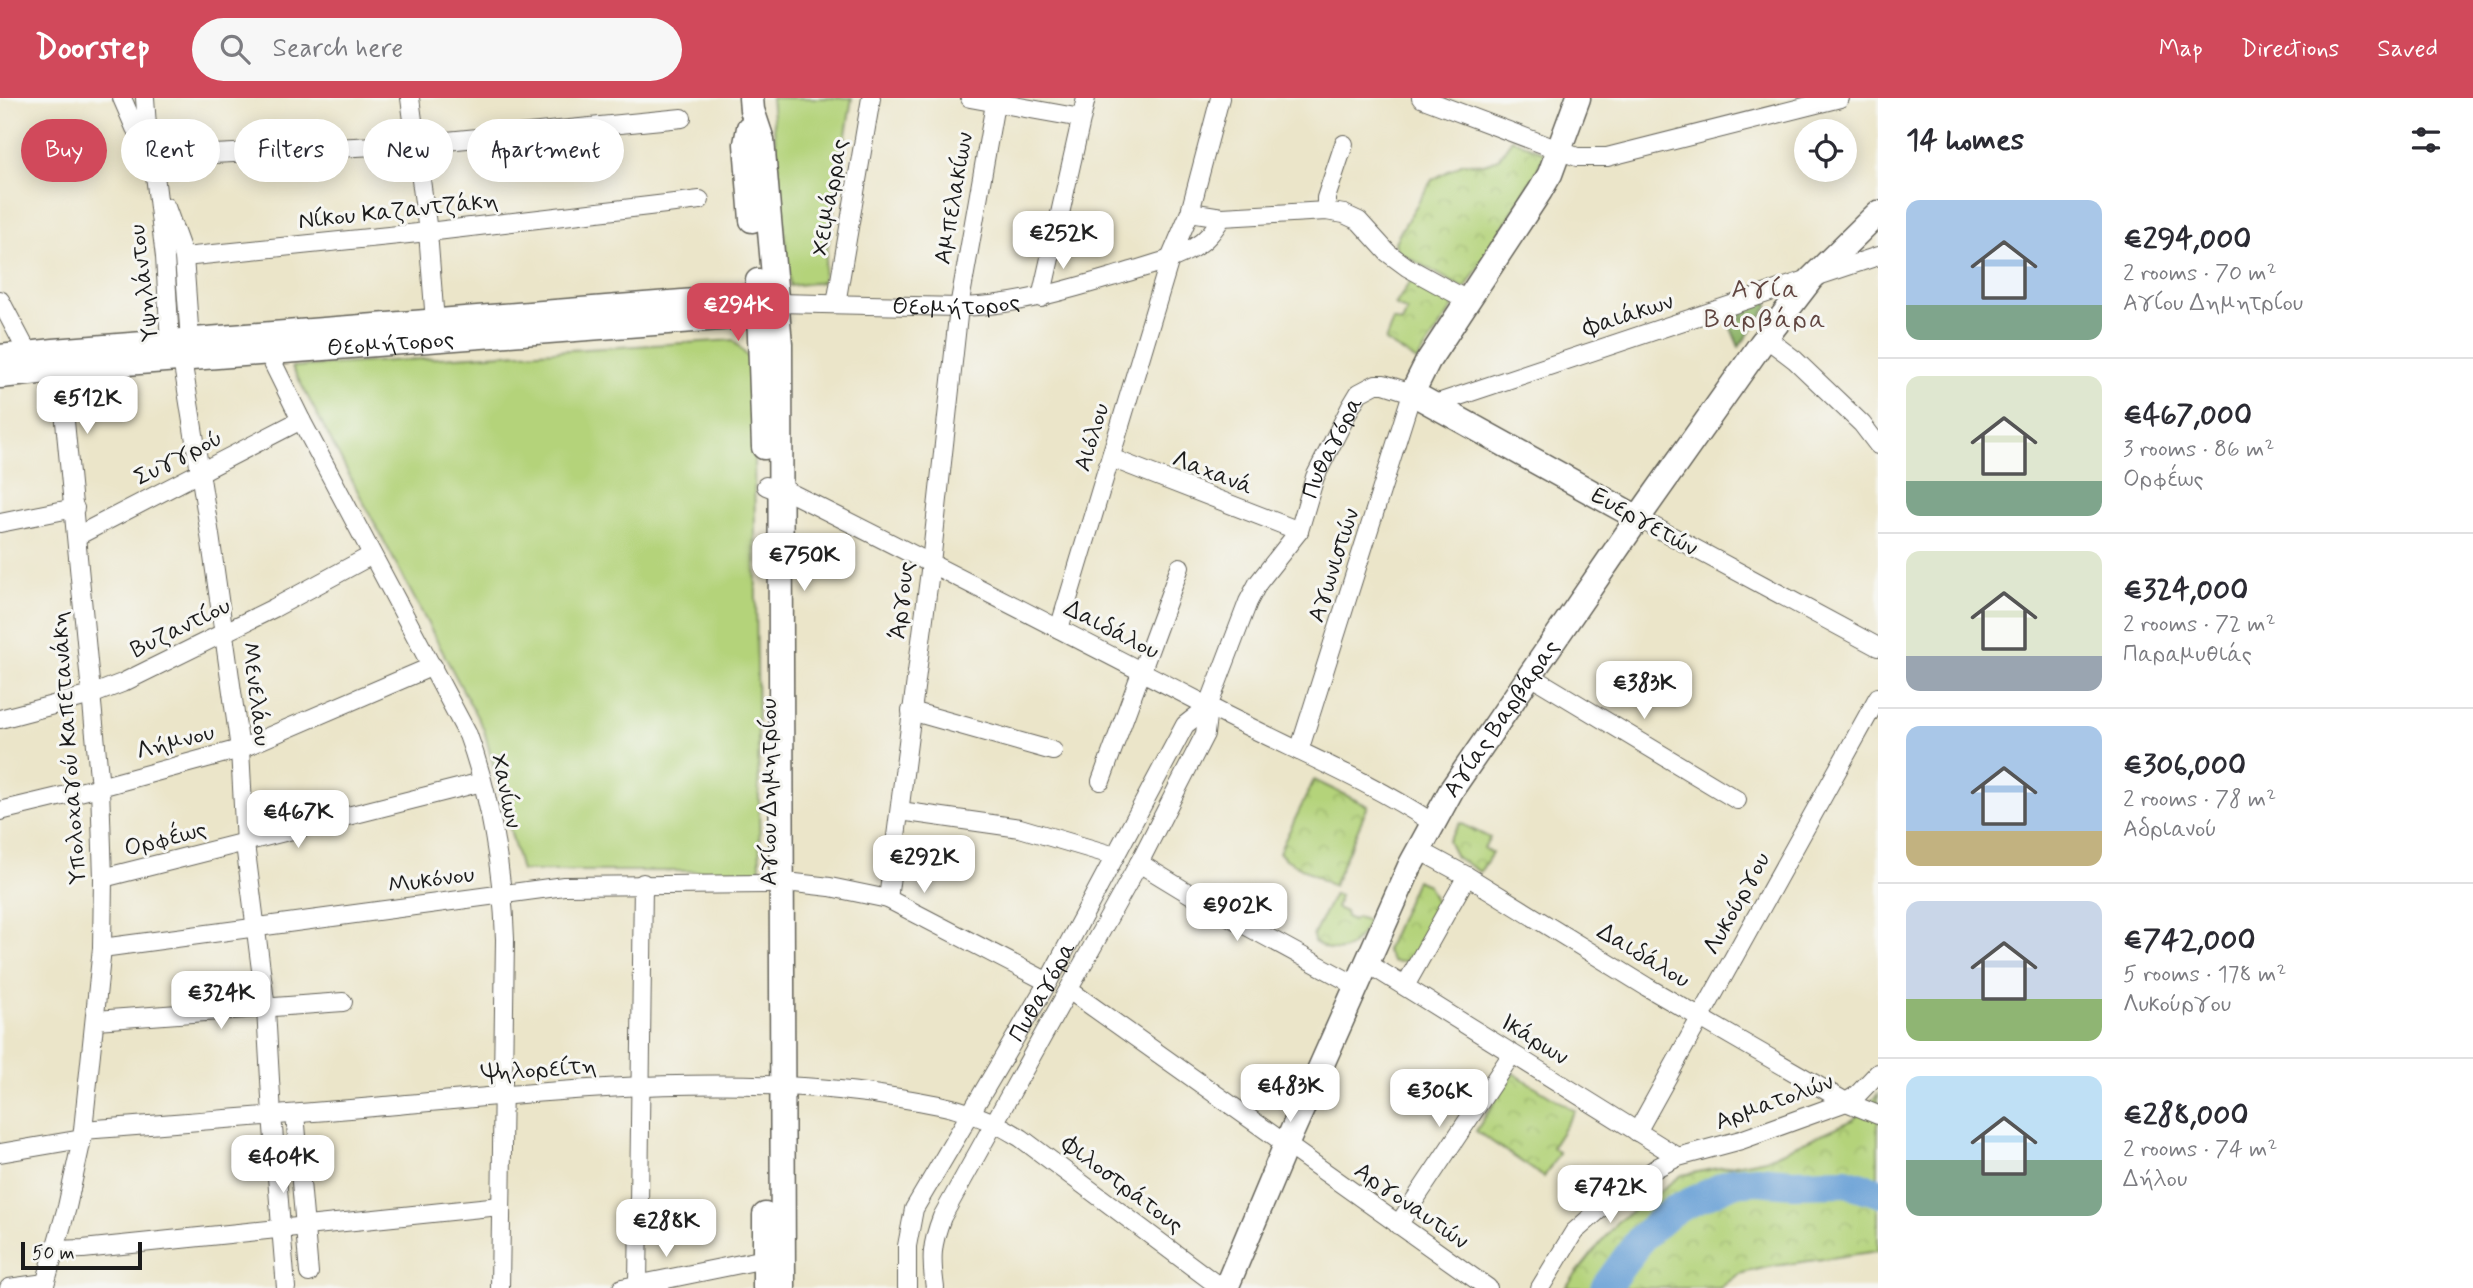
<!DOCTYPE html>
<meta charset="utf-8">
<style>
:root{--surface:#fff;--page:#f7f7f7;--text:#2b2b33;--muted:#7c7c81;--line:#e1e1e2;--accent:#d1495b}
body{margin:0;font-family:Mynerve,sans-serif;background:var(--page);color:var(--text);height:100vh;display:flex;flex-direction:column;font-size:26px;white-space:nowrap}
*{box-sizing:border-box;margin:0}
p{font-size:23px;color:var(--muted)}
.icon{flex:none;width:38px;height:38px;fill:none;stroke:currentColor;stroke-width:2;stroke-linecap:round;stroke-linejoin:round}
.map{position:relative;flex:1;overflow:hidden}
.sheet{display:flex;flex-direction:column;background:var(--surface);width:595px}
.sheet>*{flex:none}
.banner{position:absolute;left:21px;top:21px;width:665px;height:63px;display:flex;gap:14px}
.controls{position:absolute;left:1794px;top:21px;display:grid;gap:14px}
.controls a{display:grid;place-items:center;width:63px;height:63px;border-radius:50%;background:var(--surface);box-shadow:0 4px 18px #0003;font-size:35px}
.scale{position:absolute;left:21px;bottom:18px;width:121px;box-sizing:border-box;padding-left:7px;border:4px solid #1c1c1c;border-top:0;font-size:19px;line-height:24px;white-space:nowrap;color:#1c1c1c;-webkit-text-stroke:5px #f6f6f2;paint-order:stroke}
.price{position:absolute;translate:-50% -60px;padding:0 16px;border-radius:14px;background:#fff;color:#222;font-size:23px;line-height:46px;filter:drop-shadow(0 2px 4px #0008)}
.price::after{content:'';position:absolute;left:50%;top:42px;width:21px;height:16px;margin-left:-10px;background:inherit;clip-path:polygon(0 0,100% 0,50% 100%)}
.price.current{background:var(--accent);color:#fff}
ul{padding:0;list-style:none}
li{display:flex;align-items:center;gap:21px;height:175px;padding:0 28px}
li+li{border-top:2px solid var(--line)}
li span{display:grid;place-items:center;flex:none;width:196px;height:140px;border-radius:14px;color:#555}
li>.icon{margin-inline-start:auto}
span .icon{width:84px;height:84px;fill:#fffc;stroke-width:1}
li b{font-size:30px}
h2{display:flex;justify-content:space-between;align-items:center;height:84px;padding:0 28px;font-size:30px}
.pill{padding:0 24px;border-radius:32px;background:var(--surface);box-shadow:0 4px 18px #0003;font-size:24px;line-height:63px}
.pill.current{background:var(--accent);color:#fff}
header{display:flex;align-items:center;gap:42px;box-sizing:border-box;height:98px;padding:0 35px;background:var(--accent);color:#fff}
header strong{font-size:33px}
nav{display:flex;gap:38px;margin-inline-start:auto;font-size:24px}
.search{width:490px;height:63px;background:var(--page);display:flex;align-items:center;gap:18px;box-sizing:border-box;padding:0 24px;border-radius:38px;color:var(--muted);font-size:26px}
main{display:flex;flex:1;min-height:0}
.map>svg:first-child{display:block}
.grass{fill:#b4d37a;stroke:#68784b;stroke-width:2}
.forest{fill:url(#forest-firs);stroke:#566843;stroke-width:2}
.park{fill:url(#park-crowns);stroke:#68784b;stroke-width:2}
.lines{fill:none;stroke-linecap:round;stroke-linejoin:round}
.river{stroke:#669fd5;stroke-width:30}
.street-casing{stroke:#646259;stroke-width:20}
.secondary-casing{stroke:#646259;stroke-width:27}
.street{stroke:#fff;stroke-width:18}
.secondary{stroke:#fff;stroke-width:24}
.labels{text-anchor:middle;stroke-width:6;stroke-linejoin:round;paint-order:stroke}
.street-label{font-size:24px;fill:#1c1c1c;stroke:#f6f6f2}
.neighbourhood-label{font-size:26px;letter-spacing:2px;fill:#614641;stroke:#f6f6f2}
</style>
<header>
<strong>Doorstep</strong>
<div class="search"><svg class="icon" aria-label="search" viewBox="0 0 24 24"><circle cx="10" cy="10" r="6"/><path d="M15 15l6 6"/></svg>Search here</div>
<nav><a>Map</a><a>Directions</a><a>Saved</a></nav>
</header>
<main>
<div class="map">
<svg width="1878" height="1190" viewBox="0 0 1878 1190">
<defs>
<pattern id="forest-firs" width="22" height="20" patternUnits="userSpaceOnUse" patternTransform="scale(1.75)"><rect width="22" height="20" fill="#8fb56a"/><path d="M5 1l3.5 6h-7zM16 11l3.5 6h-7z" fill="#749256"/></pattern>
<pattern id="park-crowns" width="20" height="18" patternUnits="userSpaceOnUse" patternTransform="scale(1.75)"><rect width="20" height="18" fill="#b4d37a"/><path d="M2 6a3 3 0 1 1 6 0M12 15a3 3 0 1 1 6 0" fill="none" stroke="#9ab569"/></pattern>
</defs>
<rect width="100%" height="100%" fill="#f6f6f2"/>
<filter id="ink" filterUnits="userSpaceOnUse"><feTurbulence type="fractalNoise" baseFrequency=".0143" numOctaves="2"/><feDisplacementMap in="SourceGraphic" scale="14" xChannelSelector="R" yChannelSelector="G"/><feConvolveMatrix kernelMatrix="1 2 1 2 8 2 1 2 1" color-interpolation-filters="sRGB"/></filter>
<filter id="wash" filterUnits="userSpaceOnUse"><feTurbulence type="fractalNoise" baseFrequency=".00686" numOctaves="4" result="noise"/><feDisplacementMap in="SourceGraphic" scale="28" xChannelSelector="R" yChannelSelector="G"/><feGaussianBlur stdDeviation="1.57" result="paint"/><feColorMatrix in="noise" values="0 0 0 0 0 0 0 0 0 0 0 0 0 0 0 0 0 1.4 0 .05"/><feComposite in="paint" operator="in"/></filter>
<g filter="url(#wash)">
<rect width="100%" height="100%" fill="#ebe5c9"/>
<path class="grass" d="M771 0H852L822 184 790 188Z
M733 242 748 259 755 288 754 363 760 773H521L484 632 292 269Z"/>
<path class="forest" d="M1765 202 1768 205V209L1739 249 1725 216Z"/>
<path class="park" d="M1512 41 1545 55 1536 75 1465 191 1397 153 1395 144 1402 131 1432 82 1463 65 1484 66 1498 61Z
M1413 179 1457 203 1417 263 1385 243 1393 222 1402 225 1407 213 1395 207Z
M1314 682 1368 708 1333 788 1284 760 1279 754Z
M1460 725 1490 740 1484 750 1492 755 1480 774 1456 759 1448 743Z
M1416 782 1428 787 1440 813 1415 857C1407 864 1402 865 1392 863L1386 852Z
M1334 796 1340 798 1336 810 1345 814 1346 819 1353 822 1357 819 1369 823C1355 850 1342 862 1314 844L1313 838Z
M1513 975 1575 1013 1552 1049 1559 1055 1544 1079 1476 1033Z
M1878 996V1153L1768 1169 1739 1176 1720 1190H1565L1617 1124 1682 1077 1766 1061 1853 1022Z"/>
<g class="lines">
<path class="river" d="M1605 1190 1642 1139 1672 1113 1733 1084 1757 1082 1793 1085 1846 1084 1878 1094"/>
</g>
</g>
<g filter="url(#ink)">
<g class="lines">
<defs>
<g id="street">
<path d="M122 0 135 30 148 42"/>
<path d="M145 0 148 42 155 77 165 159 170 245 182 261 210 437 240 651 245 746 266 911 272 1017 286 1190"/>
<path d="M410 0 428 134 435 224"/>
<path d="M970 0 1081 20"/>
<path d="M1421 0 1577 59H1607L1840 0"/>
<path d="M152 59 416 46 682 20"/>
<path d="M166 109 184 159 190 243 186 252"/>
<path d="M1326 113V100L1344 46"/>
<path d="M1190 114 1222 119 1326 113 1344 116 1359 123 1388 155 1407 169 1467 202"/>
<path d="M184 159 428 134 700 102"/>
<path d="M1041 200 1086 0"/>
<path d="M0 202 28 255"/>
<path d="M836 206 871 0"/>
<path id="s1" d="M769 211 777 205 959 209C1016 208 1067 192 1122 176 1146 168 1172 163 1193 150 1207 142 1214 132 1222 119"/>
<path d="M1766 240 1795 262 1862 326 1878 347"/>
<path d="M268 255 301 322 468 637C490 696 503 777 505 841L500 1190"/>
<path d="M1432 307 1878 158"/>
<path d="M1111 360 1299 433"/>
<path d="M766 388 781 394H789C929 464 1067 535 1206 607 1281 647 1362 678 1433 725"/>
<path d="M1638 420 1878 549"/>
<path d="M0 425 75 410"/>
<path d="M77 438 301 322"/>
<path d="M1059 531 1170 161 1190 114 1220 0"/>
<path d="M1531 578 1737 702"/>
<path d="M911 613 1053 653"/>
<path d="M0 621 91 597 122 585 274 510 372 457"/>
<path d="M1101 683 1180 469"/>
<path d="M0 713 100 689 240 651 433 568"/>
<path d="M900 713 1020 730 1115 758"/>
<path d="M1417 751 1467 778 1647 889 1846 1004 1878 1017"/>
<path d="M1139 765 1208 807 1357 888"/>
<path d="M103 780 482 684"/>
<path d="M782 787 795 785 830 789 888 801 1048 884"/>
<path d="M888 801 931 465 959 209 996 0"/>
<path d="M102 850 564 788 768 786"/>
<path d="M1367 865 1678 1059"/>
<path d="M1405 888 1467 778"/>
<path d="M1069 892 1488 1190"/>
<path d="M96 922 343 904"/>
<path d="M295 1016 309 1175"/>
<path d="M84 1032C184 1024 284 1017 384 1008 546 994 725 973 886 998 939 1006 975 1011 1021 1040L1221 1190"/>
<path d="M1637 1034 1878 599"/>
<path d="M0 1055 82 1041"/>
<path d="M1398 1127 1512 956"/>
<path d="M56 1152 83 1151 500 1108"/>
<path d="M638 1187 643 785"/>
<path d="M9 1190 45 1185"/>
<path d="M44 1190 67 1109 82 1041 102 850 103 780 100 689 60 271"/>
<path d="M622 1190 765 1161"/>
<path id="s2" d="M907 1190V1148L914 1111 1048 884 1185 627 1208 609"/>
<path id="s3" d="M935 1190C931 1161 931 1147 942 1119L1139 765 1205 636 1208 609 1248 504 1258 485 1299 433 1315 379 1350 310 1359 295 1376 286H1384L1412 295 1299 653"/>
<path d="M1540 1190 1574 1134 1608 1104 1658 1069 1678 1059 1741 1042 1846 1004 1857 997 1878 975"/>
</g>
<g id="secondary">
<path d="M751 0 752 12 762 42 780 246 783 1190"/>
<path d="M1578 0 1550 76 1540 93 1428 263 1412 295 1638 420"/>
<path d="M749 30 746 46 752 122"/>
<path d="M758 183 764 349"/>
<path d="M0 259 54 253 759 198 773 203"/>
<path id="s4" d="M0 278 126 265 760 217"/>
<path d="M765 1190V1117"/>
<path id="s5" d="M1226 1190 1286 1047 1410 768 1452 691 1638 420 1761 246 1811 181 1878 115"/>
</g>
</defs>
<use href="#street" class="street-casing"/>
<use href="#secondary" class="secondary-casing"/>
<use href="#street" class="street"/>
<use href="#secondary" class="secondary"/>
</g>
</g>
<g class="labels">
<g class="street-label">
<text transform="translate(829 99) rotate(-80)" y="8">Χειμάρρας</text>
<text transform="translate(953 100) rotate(-80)" y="8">Αμπελακίων</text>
<text transform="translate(398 112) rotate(-6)" y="8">Νίκου Καζαντζάκη</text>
<text transform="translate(143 185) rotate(-97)" y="8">Υψηλάντου</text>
<text dy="8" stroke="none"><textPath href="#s1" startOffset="189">Θεομήτορος</textPath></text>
<text transform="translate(1628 216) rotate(-18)" y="8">Φαιάκων</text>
<text dy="8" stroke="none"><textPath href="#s4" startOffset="392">Θεομήτορος</textPath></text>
<text transform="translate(1091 339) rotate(-73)" y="8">Αιόλου</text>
<text dy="8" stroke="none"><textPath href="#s3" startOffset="940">Πυθαγόρα</textPath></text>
<text transform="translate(178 359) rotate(-27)" y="8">Συγγρού</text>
<text transform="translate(1213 374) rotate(21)" y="8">Λαχανά</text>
<text transform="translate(1645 423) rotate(29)" y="8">Ευεργετών</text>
<text transform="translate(1333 467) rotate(-72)" y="8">Αγωνιστών</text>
<text transform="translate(901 502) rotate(-83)" y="8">Άργους</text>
<text transform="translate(180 529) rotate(-26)" y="8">Βυζαντίου</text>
<text transform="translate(1112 531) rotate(27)" y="8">Δαιδάλου</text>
<text transform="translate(257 596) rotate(83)" y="8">Μενελάου</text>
<text dy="8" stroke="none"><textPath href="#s5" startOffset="634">Αγίας Βαρβάρας</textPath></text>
<text transform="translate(175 643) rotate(-15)" y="8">Λήμνου</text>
<text transform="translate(68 650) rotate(-94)" y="8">Υπολοχαγού Καπετανάκη</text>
<text transform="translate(507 693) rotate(78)" y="8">Χανίων</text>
<text transform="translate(768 694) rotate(-90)" y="8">Αγίου Δημητρίου</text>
<text transform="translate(165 740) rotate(-14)" y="8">Ορφέως</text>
<text transform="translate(431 781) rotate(-8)" y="8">Μυκόνου</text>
<text transform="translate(1736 805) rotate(-61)" y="8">Λυκούργου</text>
<text transform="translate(1644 857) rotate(31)" y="8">Δαιδάλου</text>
<text dy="8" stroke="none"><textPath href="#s2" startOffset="332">Πυθαγόρα</textPath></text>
<text transform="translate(1535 941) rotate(32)" y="8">Ικάρων</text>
<text transform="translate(539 971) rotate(-4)" y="8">Ψηλορείτη</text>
<text transform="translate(1774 1003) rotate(-20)" y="8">Αρματολών</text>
<text transform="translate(1123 1086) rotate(37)" y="8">Φιλοστράτους</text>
<text transform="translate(1412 1107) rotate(35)" y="8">Αργοναυτών</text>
</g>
<g class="neighbourhood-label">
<text x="1766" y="199">Αγία<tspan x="1766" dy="30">Βαρβάρα</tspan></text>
</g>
</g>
</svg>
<div class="controls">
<a><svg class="icon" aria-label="locate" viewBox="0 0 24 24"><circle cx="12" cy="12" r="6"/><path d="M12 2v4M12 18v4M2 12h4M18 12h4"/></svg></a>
</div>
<div class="scale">50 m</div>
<b class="price" style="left:1063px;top:173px">€252K</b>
<b class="price current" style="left:738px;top:245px">€294K</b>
<b class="price" style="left:87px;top:338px">€512K</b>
<b class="price" style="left:804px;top:495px">€750K</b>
<b class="price" style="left:1644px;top:623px">€383K</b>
<b class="price" style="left:298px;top:752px">€467K</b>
<b class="price" style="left:924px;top:797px">€292K</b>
<b class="price" style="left:1237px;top:845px">€902K</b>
<b class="price" style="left:221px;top:933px">€324K</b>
<b class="price" style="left:1290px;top:1026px">€483K</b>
<b class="price" style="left:1439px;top:1031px">€306K</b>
<b class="price" style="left:283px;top:1097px">€404K</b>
<b class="price" style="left:1610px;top:1127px">€742K</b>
<b class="price" style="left:666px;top:1161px">€288K</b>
<div class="banner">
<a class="pill current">Buy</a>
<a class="pill">Rent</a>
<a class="pill">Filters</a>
<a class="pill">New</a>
<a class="pill">Apartment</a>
</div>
</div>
<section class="sheet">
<h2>14 homes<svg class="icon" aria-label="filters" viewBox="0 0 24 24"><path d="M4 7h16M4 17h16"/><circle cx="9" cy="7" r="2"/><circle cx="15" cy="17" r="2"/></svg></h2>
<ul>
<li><span style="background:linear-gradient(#a9c7e8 75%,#7fa58c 0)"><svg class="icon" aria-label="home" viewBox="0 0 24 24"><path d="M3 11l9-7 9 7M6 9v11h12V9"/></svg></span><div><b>€294,000</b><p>2 rooms · 70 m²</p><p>Αγίου Δημητρίου</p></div></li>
<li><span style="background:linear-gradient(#dfe7d0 75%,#7fa58c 0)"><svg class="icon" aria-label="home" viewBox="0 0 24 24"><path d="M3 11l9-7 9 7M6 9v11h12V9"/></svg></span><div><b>€467,000</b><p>3 rooms · 86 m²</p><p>Ορφέως</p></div></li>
<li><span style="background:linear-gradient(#dfe7d0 75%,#9aa5b1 0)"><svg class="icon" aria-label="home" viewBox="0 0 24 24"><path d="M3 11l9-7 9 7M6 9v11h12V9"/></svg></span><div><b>€324,000</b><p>2 rooms · 72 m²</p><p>Παραμυθιάς</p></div></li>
<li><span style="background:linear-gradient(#a9c7e8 75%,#c2b280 0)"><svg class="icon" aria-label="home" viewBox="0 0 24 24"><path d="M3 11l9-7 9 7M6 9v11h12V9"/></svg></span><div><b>€306,000</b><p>2 rooms · 78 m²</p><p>Αδριανού</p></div></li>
<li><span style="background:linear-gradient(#c9d6e8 70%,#8fb573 0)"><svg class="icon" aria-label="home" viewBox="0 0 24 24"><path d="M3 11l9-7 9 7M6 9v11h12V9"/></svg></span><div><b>€742,000</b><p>5 rooms · 178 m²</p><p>Λυκούργου</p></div></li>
<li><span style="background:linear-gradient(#bfe0f5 60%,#7fa58c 0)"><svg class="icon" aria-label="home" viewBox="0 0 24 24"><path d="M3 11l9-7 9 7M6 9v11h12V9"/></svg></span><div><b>€288,000</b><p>2 rooms · 74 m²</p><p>Δήλου</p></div></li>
</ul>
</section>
</main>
